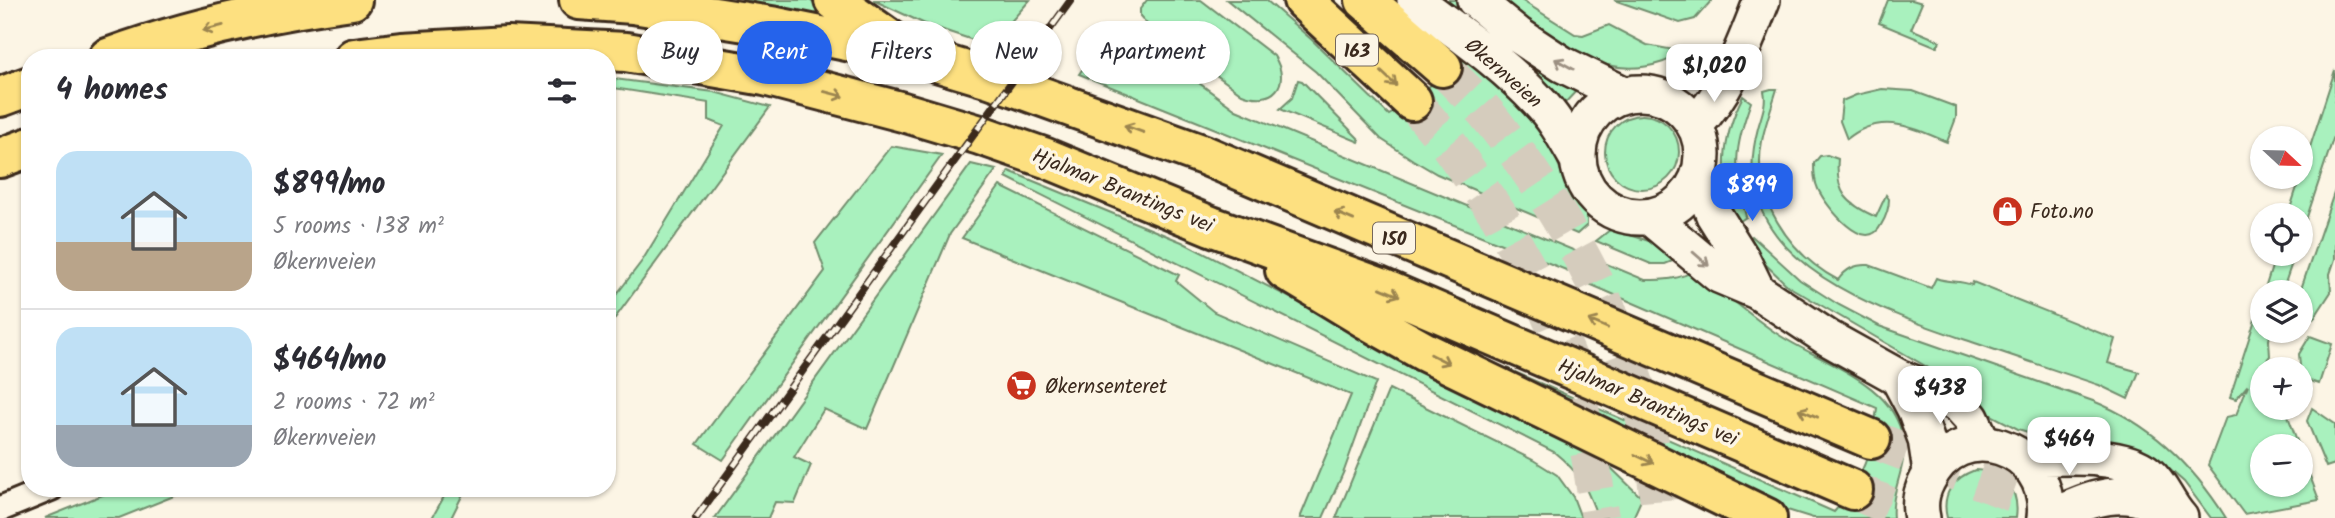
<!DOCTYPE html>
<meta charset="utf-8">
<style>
:root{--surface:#fff;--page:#f2f2f3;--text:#2b2b33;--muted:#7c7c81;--line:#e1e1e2;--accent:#2563eb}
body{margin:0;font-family:Kalam,sans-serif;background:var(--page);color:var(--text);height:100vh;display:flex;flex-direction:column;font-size:26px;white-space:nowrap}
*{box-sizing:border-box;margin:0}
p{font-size:23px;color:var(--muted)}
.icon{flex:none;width:38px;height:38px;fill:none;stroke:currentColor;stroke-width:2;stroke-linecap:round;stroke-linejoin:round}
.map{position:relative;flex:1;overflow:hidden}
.sheet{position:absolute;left:21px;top:49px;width:595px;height:448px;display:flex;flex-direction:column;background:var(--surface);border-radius:28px;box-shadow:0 2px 5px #0004}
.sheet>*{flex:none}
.hud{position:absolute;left:637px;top:21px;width:665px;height:63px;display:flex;gap:14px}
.needle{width:46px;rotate:112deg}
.controls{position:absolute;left:2250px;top:126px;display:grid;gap:14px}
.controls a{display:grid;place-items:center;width:63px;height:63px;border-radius:50%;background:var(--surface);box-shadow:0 2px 5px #0004;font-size:35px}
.price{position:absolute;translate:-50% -60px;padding:0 16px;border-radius:14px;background:#fff;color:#222;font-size:23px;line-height:46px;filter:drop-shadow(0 2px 4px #0008)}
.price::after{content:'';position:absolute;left:50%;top:42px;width:21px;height:16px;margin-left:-10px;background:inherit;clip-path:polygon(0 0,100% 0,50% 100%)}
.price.active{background:var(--accent);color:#fff}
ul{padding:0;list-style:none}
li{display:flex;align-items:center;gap:21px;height:175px;padding:0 35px}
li+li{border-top:2px solid var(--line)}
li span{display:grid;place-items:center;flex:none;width:196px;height:140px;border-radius:21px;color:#555}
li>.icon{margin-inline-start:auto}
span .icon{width:84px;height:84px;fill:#fffc;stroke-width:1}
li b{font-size:30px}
h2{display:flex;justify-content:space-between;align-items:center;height:84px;padding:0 35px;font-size:30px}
.pill{padding:0 24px;border-radius:32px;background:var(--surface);box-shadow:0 2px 5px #0004;font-size:24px;line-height:63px}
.pill.active{background:var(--accent);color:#fff}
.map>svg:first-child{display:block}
.green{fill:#a9f1be;stroke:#728e6e;stroke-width:2}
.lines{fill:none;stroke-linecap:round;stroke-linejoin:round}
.highway-tunnel{stroke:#d5ccbd;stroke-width:38;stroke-dasharray:38 19;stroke-linecap:butt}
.street-casing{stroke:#3b2a1e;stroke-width:30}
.secondary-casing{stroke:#3b2a1e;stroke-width:40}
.highway-casing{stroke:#3b2a1e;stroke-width:44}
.street{stroke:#fcf5e5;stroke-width:24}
.secondary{stroke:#fcf5e5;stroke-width:35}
.highway{stroke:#fde080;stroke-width:38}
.rail-casing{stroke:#3b2a1e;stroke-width:8}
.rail{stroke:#fcf5e5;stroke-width:5;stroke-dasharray:16;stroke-linecap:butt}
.oneway{stroke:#9c854f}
.oneway2{stroke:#9c9082}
.labels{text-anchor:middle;stroke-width:7;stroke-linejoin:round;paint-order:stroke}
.shield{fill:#fcf5e5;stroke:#75675a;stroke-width:2}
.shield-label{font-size:19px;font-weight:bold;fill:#3b2a1e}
.street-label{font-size:21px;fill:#3b2a1e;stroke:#fcf5e5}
.poi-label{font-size:21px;fill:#3b2a1e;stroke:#fcf5e5;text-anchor:start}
</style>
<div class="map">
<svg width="2335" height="518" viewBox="0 0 2335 518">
<rect width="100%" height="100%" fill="#fcf5e5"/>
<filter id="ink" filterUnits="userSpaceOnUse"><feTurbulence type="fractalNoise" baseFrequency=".0143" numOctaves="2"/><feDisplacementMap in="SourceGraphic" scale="14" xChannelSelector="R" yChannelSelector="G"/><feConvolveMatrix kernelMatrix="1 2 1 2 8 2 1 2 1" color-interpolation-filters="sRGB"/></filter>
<g filter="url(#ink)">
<path class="green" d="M738 0H809L835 16 833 20Z
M873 0H1030L1006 27 994 47 925 24Z
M1147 0H1201L1274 56C1292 84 1273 106 1242 94L1147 24 1140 16V9Z
M1227 0H1266L1312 40 1389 115 1420 96 1441 74 1458 45 1522 102 1553 150 1571 198 1587 216V225L1577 234 1437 174 1413 160 1381 139 1316 72Z
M1440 0H1458L1580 87 1562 106Z
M1493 0H1521L1575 34 1583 35 1609 25 1647 45 1685 52C1677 55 1668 61 1660 63 1597 84 1542 32 1493 0Z
M1614 0H1712L1695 19 1680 23Z
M1888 0H1912L1922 3 1911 29 1940 41 1937 47 1879 23Z
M1119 28 1129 32 1236 110 1645 280C1662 280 1680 280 1695 270 1722 291 1748 314 1776 333 1820 363 1893 380 1903 439 1908 467 1890 490 1893 518H1813L1755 500 1435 337 1834 512C1864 479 1872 450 1877 408L1587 283 1586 278 1079 74 1110 31Z
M2335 70V133L2301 235V215H2288Z
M607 78 714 92 770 107 607 329V307L642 261 724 126 709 120V103L607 87Z
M1298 80 1302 81 1360 140 1359 142 1280 109 1292 98Z
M1771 89H1777C1772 106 1765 124 1762 141 1751 198 1789 254 1838 280 1846 269 1855 264 1869 265L1931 288 1936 278C1948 283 1959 280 1972 285L1973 282 2115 339 2108 363 2139 372 2128 399 2099 385C2058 371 2018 358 1978 344 1902 318 1776 280 1755 191 1750 170 1753 147 1758 128 1761 116 1767 104 1764 91Z
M1882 89 1913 91 1956 107V118L1947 142C1911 127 1881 111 1847 139L1840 121 1842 101 1856 95Z
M1743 96 1751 102C1733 151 1734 167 1746 217L1737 223C1719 178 1721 139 1743 96Z
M1605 152a37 37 0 1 1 74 0a37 37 0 1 1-74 0Z
M891 146 942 155 723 460 697 444 825 271 815 243Z
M1827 155 1838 159C1835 193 1847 204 1876 217L1886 195 1889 199C1889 209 1886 217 1881 225 1865 256 1826 206 1818 189 1814 181 1814 172 1814 163L1820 156Z
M971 164 996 170 950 234 867 429 824 409 794 457 811 465 795 503 775 502 768 518H715Z
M1009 171 1182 242 1602 459 1642 498 1633 518H1598C1586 486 1581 474 1554 452L1006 177Z
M1000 186 1179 275 1176 281 1214 312 1376 382 1344 471 1323 518H1300L1351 395 962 238Z
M2335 190V259L2330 274 2331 292 2314 318 2301 314 2300 292Z
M1611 229 1652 242 1680 258 1665 264H1651L1596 241Z
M1752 236 1800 280 1839 305 1879 326 2093 401C2151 424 2193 465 2226 518H2211L2184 482 2159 460 2041 436 2018 429 1991 415 1927 367 1788 286 1762 261 1746 240Z
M2276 254H2295L2282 292H2264Z
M2263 295V331H2271L2269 340 2270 356 2261 367 2271 369H2263V408H2285L2299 446H2263V485H2301V452L2319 500 2244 514 2208 465 2226 417 2236 415 2248 385 2236 399 2230 397Z
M2310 336 2332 344 2319 384 2301 378 2299 354Z
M1389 389 1533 460 1557 475 1573 497 1581 518H1336Z
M2312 408 2335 424V464L2326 467 2307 421Z
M1975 470C2004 471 2020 489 2016 518H1947C1941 494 1953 478 1975 470Z
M120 488H194L119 518H45Z
M442 488H465V490L451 518H432L446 493Z"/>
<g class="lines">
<path class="highway-tunnel" d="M1442 67C1456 82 1473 97 1486 113 1577 225 1652 372 1660 518
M1412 101 1449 145 1499 216 1540 292 1571 365 1590 456 1600 518
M1871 439 2076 517
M1853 490 1917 518"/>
<defs>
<path id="street" d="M0 509 51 488"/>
<path id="secondary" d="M1415 0C1457 32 1502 62 1538 101 1555 118 1566 139 1578 160
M1475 0 1518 35 1562 64 1625 95
M1578 155a62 62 0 1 1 124 0a62 62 0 1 1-124 0Z
M1695 125C1729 90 1744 45 1762 0
M1699 177 1714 215 1741 258 1757 291
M1650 217 1719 275 1757 291 1828 338 1898 377 1940 394 1959 405 1971 418 1983 444
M1898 377 1915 409 1926 439 1931 472
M2024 458C2057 458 2120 451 2148 474 2162 486 2167 504 2180 518
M1922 518C1919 505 1921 492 1927 481 1958 414 2053 445 2045 518
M2049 518C2076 506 2104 491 2135 497 2149 500 2163 509 2176 514"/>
<path id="highway" d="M579 0 633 4 777 27 910 54 993 79 1204 155 1871 439
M834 0 903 49
M1303 0 1412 101
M1365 0 1442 67
M108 58C185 30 270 11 352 0
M354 58 402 52 508 46 626 52 765 76 903 112 980 135 1046 158 1211 226 1379 287 1853 490
M0 97 30 86
M0 158 30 147
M1285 270 1366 319 1425 352 1767 518"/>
</defs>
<use href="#street" class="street-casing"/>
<use href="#secondary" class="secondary-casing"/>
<use href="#highway" class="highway-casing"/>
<use href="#street" class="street"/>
<use href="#secondary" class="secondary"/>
<use href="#highway" class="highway"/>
<defs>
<path id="rail" d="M696 518 1071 0"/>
</defs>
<use href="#rail" class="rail-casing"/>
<use href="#rail" class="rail"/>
</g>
<defs><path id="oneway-shaft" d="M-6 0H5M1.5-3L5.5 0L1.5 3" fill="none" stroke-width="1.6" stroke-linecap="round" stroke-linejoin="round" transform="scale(1.75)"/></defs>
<g class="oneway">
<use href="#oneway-shaft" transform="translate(213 28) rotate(166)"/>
<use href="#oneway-shaft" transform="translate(1389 79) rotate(43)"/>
<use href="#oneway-shaft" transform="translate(834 94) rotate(15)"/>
<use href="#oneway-shaft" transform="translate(1134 129) rotate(-160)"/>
<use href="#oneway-shaft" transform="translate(1344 216) rotate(-157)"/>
<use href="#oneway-shaft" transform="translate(1390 292) rotate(23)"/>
<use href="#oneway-shaft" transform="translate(1598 324) rotate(-157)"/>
<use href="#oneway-shaft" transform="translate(1440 359) rotate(27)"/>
<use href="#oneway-shaft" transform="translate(1808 413) rotate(-157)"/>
<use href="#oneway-shaft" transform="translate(1644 459) rotate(26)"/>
</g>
<g class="oneway2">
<use href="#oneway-shaft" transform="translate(1564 64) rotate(-151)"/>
<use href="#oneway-shaft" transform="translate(1701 259) rotate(41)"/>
</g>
</g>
<defs>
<symbol id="shop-disc" viewBox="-11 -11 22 22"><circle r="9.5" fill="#c8321e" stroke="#fcf5e5"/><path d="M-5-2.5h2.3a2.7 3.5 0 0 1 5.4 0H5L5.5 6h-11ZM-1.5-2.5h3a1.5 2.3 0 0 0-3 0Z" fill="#fff"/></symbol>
<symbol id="supermarket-disc" viewBox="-11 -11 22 22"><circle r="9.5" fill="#c8321e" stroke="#fcf5e5"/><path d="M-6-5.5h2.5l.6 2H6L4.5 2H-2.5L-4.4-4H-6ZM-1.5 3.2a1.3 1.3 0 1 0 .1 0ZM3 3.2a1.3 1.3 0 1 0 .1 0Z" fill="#fff"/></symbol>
</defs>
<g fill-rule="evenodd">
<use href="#shop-disc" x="1990" y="194" width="35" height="35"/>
<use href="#supermarket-disc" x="1004" y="368" width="35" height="35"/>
</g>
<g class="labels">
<g class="shield">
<rect x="1336" y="34.5" width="42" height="31" rx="5"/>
<rect x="1373" y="222.5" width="42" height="31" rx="5"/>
</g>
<g class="shield-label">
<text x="1357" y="57">163</text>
<text x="1394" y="245">150</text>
</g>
<g class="street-label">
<text transform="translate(1504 73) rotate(41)" y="7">Økernveien</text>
<text transform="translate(1123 190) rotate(22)" y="7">Hjalmar Brantings vei</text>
<text transform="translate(1648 402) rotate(23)" y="7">Hjalmar Brantings vei</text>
</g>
<g class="poi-label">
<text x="2030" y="218">Foto.no</text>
<text x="1045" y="393">Økernsenteret</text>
</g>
</g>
</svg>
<div class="controls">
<a><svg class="needle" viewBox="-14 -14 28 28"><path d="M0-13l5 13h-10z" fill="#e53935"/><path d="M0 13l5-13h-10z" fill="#7c7c81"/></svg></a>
<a><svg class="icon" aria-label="locate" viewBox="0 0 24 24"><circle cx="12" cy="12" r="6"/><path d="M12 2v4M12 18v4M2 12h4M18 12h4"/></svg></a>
<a><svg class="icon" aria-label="layers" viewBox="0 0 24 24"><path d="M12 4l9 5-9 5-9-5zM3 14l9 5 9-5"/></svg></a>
<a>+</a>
<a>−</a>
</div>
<b class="price" style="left:1714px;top:104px">$1,020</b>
<b class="price active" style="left:1752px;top:223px">$899</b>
<b class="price" style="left:1940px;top:426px">$438</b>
<b class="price" style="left:2069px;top:477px">$464</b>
<div class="hud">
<a class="pill">Buy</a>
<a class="pill active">Rent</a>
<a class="pill">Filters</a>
<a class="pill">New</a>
<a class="pill">Apartment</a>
</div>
<section class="sheet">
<h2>4 homes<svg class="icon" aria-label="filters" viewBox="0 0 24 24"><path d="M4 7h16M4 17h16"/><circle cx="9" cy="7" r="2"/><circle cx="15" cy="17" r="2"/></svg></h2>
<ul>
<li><span style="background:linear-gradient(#bfe0f5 65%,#b9a48a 0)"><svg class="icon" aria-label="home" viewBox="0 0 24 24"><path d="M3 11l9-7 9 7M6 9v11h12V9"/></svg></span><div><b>$899/mo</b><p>5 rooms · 138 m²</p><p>Økernveien</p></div></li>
<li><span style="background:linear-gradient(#bfe0f5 70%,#9aa5b1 0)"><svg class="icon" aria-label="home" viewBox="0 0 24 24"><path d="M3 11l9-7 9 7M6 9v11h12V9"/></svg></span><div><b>$464/mo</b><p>2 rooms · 72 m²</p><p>Økernveien</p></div></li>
</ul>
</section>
</div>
